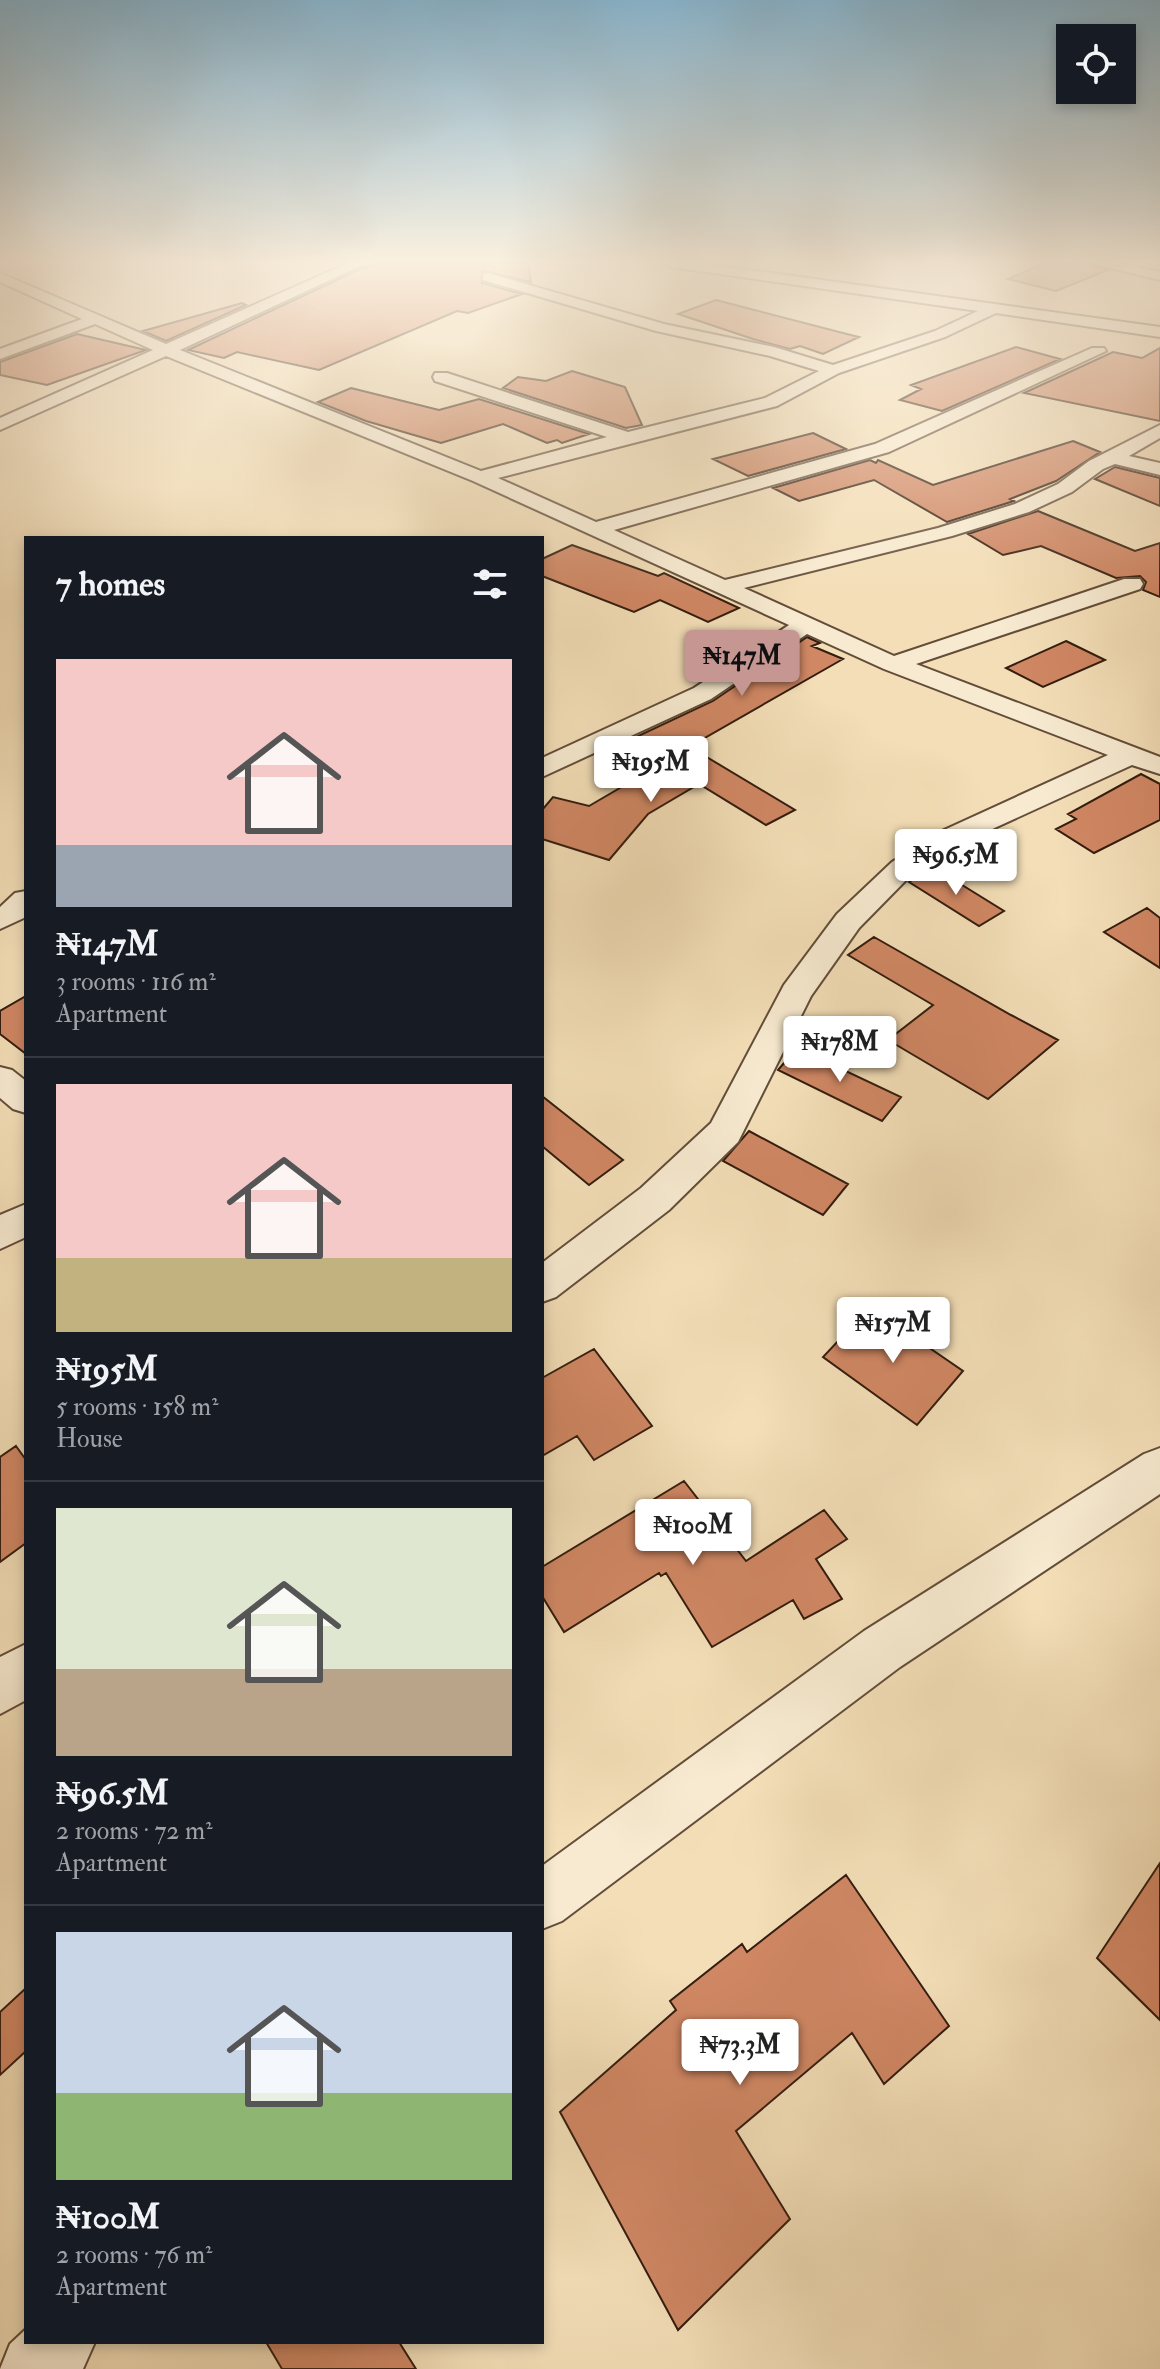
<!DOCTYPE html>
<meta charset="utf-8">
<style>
:root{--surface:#171b24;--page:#242831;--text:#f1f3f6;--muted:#9ea1a6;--line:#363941;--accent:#c59692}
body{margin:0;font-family:"IM FELL Double Pica",serif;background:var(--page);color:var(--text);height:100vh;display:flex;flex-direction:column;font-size:30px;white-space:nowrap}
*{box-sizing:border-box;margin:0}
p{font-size:26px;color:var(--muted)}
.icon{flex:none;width:44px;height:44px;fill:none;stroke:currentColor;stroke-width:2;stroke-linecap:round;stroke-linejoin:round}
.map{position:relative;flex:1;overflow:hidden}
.panel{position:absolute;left:24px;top:536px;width:520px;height:1808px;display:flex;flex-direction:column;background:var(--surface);border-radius:0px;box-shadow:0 4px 12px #0003}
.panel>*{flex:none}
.controls{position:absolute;left:1056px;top:24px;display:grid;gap:16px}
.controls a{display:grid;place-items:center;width:80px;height:80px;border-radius:0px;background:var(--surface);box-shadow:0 4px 12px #0003;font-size:40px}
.price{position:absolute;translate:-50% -68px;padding:0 18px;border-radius:8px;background:#fff;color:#222;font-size:26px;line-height:52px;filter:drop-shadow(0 2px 4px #0008)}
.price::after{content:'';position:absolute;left:50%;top:48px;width:24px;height:18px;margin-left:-12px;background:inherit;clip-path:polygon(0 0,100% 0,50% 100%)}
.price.selected{background:var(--accent);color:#111}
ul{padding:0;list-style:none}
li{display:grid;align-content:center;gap:16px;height:424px;padding:0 32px}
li+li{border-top:2px solid var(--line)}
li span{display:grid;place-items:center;height:248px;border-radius:0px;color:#555}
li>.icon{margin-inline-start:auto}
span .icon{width:144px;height:144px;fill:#fffc;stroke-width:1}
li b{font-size:34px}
h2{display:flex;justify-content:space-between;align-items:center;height:96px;padding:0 32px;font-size:34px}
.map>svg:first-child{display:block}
.building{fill:#d08764;stroke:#331d0f;stroke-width:2}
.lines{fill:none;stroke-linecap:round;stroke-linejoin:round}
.minor-casing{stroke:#634d39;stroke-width:4}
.minor{fill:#f7ead0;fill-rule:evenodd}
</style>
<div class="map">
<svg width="1160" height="2369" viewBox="0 0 1160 2369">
<rect width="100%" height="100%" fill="#f3deb7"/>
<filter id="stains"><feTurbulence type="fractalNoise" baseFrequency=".0025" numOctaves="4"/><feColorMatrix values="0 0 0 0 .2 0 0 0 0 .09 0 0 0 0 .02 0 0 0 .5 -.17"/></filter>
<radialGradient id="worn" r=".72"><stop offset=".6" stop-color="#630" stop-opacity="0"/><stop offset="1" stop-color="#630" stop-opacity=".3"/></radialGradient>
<path class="building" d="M381 263H528L531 282 482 271V283L522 294 468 313 457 311 319 370 237 352 224 358 188 350 358 270Z
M1045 263H1087L1108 270 1056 291 1008 279Z
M716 300 843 333 859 337 823 354 800 346 790 349 753 339 678 314Z
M242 303 246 305 166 341 143 331Z
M77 334 146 350 47 385 0 375V362Z
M1016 347 1060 359 942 411 900 400 921 389 911 385Z
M1160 348V421L1024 393 1113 352 1142 358Z
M572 371 625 387 642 425 626 428 503 388 518 377 546 381Z
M351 388 439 410 479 399 589 434 562 443 557 440 547 443 503 424 441 443 366 421 318 402Z
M813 433 846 449 748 476 713 459Z
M1073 441 1100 452 1056 481 1010 499 1014 501 947 522 874 480 799 501 773 488 870 460 876 463 878 460 933 485Z
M1115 467 1160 478V506L1095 479Z
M1038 511 1135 551 1160 543V597L1143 590 1146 582 1140 576 1116 578 1041 546 1003 555 968 534Z
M572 545 658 576 664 573 739 608 708 622 660 600 634 612 542 576V559Z
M807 637 820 643 812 646 843 659 673 756 636 737 713 701Z
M1066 641 1105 660 1043 687 1006 668Z
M690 747 795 810 766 825 699 784 648 814 609 860 542 839V810L553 797 589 806Z
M1141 774 1160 784V820L1094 853 1056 829 1076 819 1068 814Z
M933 867 1004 911 979 926 909 882Z
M1147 908 1160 918V968L1104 932Z
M874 937 1011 1015 1058 1040 988 1099 888 1040 933 1005 848 955Z
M26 996V1054L0 1034V1011Z
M797 1048 901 1097 882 1121 778 1070Z
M542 1096 623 1160 589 1185 542 1146Z
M749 1131 848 1184 823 1215 723 1161Z
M870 1307 963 1371 917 1425 823 1357Z
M594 1349 652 1426 594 1460 577 1436 542 1456V1378Z
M16 1446 26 1460V1543L0 1562V1457Z
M684 1481 746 1561 824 1510 847 1539 816 1559 842 1599 804 1619 793 1600 712 1647 666 1573 661 1576 659 1573 564 1632 542 1596V1567Z
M1160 1863V2020L1097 1958Z
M846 1875 949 2026 884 2084 852 2033 736 2131 790 2219 678 2330 560 2112 676 2010 670 2001 742 1944 747 1952Z
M26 1988V2051L0 2075V2012Z
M266 2342H399L416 2369H282Z"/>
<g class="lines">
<defs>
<path id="minor" d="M348 263H366L180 350 481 471 607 437 435 381 433 377 435 373H447L628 432 765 398 819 371 770 356 656 331 483 280V274L488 273 664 324 774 347 833 365 935 331 978 311 671 267 664 263H700L1160 327V337L996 313 945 337 839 373 777 406 498 478 596 522 875 444 1092 348H1104L1106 351 889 452 614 530 725 580 938 528 1015 504 1058 484 1089 461 1160 425V438L1129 456 1160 463V475L1115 464 1103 469 1072 492 1029 512 952 536 744 588 894 656 1124 579H1140L1143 584 1140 589 916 664 1160 757V774L1132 765 964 842 912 874 859 928 811 996 738 1142 669 1210 556 1297 542 1302V1263L641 1188 711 1123 784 985 837 914 892 862 944 830 1108 755 884 669 807 634 711 699 542 777V758L694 688 789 625 473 481 166 356 0 430V418L153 350 95 324 0 359V349L82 319 0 282V273L166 344Z
M1090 263H1117L1160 272V280Z
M26 891V917L0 929V907L15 893Z
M0 1067 12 1070 26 1081V1113L13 1109 0 1098Z
M26 1204V1237L0 1249V1215Z
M1160 1448V1494L900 1667 562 1921 542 1929V1866L864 1631 1144 1454Z
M26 1644V1700L0 1714V1657Z
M26 2329V2342H95L83 2369H0L10 2344Z"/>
</defs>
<use href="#minor" class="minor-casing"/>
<use href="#minor" class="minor"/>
</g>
<linearGradient id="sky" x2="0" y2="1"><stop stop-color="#89b7d1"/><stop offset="0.44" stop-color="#faf0df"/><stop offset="1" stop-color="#faf0df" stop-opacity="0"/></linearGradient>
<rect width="1160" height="595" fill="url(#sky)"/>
<rect width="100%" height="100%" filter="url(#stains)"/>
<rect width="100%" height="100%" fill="url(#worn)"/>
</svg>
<div class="controls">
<a><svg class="icon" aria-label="locate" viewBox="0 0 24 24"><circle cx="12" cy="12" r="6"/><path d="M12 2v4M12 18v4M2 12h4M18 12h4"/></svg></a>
</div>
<b class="price selected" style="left:742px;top:698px">₦147M</b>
<b class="price" style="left:651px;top:804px">₦195M</b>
<b class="price" style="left:956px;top:897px">₦96.5M</b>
<b class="price" style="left:840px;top:1084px">₦178M</b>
<b class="price" style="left:893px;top:1365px">₦157M</b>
<b class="price" style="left:693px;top:1567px">₦100M</b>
<b class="price" style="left:740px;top:2087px">₦73.3M</b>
<section class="panel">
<h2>7 homes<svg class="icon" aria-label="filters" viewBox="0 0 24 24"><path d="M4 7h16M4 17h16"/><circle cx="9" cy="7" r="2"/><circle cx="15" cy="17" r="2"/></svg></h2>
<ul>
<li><span style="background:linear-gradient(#f6c9c9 75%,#9aa5b1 0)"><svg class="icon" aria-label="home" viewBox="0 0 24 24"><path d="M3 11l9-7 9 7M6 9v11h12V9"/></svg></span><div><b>₦147M</b><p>3 rooms · 116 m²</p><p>Apartment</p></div></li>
<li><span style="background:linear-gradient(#f6c9c9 70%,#c2b280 0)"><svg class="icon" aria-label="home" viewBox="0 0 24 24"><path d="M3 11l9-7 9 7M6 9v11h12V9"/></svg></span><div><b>₦195M</b><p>5 rooms · 158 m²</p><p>House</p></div></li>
<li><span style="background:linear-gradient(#dfe7d0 65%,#b9a48a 0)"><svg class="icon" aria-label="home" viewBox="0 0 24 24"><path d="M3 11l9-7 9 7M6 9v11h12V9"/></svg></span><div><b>₦96.5M</b><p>2 rooms · 72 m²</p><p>Apartment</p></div></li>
<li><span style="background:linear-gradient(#c9d6e8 65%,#8fb573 0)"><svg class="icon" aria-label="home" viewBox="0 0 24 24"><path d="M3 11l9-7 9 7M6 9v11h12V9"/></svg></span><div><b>₦100M</b><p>2 rooms · 76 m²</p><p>Apartment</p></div></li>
</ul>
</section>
</div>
